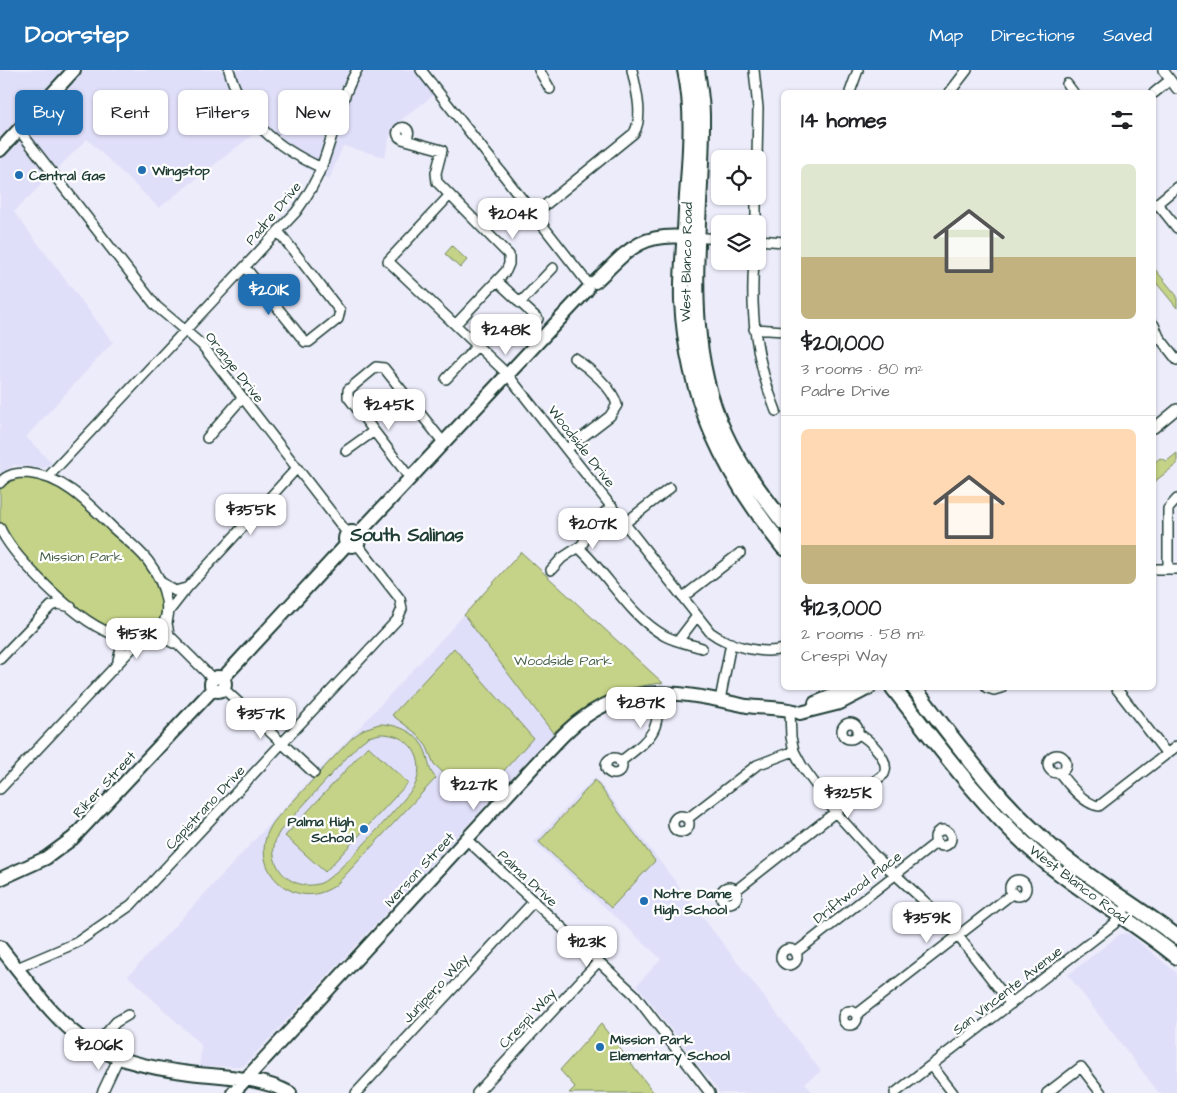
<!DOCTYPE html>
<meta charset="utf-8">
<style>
:root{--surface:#fff;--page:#f2f2f2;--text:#202124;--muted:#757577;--line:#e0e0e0;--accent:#1f6fb2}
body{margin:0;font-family:"Architects Daughter",sans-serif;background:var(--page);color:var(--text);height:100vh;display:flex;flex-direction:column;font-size:19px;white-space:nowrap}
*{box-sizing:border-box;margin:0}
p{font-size:16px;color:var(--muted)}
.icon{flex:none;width:28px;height:28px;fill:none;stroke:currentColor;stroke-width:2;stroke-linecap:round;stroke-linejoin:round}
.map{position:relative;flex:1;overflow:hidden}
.drawer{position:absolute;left:781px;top:20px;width:375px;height:600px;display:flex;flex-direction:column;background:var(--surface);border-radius:8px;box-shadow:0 1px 4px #0004}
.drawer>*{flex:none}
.hud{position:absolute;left:15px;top:20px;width:475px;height:45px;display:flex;gap:10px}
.tools{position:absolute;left:711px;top:80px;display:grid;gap:10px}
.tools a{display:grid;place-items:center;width:55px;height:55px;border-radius:8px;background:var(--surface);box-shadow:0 1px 4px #0004;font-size:25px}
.price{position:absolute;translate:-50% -42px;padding:0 11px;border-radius:10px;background:#fff;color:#222;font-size:16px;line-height:32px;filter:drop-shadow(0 1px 2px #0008)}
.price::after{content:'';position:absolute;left:50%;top:30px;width:15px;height:11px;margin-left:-8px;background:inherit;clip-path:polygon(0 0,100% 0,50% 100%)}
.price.on{background:var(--accent);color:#fff}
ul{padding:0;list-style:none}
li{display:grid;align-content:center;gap:10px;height:265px;padding:0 20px}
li+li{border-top:1px solid var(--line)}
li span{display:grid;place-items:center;height:155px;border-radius:8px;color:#555}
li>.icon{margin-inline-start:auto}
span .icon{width:90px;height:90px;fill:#fffc;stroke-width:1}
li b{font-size:21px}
h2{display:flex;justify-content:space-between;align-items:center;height:60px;padding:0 20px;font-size:21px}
.chip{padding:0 18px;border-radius:8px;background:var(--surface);box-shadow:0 1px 4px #0004;font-size:18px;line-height:45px}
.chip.on{background:var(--accent);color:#fff}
header{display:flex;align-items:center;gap:30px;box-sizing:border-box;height:70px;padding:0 25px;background:var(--accent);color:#fff}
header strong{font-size:24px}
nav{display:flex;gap:28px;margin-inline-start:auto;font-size:18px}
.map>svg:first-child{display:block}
.built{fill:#e0dff9}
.green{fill:#c4d387;stroke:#72885e;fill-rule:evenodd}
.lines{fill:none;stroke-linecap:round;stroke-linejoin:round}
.street-casing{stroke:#1f3d34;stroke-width:12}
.secondary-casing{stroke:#1f3d34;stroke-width:16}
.primary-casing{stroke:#1f3d34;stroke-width:18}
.street{stroke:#fff;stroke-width:9}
.secondary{stroke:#fff;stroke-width:12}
.primary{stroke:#fff;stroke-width:14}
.poi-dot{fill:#1f6fb2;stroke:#fff;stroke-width:2}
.labels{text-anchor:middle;stroke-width:4.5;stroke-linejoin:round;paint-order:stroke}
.poi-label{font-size:14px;font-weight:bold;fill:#1f3d34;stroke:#fff;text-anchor:start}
.street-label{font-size:14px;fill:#1f3d34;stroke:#fff}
.park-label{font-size:14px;fill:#486249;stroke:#fff}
.district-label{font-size:19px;font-weight:bold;fill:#1f3d34;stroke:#fff}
</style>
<header>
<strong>Doorstep</strong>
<nav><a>Map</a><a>Directions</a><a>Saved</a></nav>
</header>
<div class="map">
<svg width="1177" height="1023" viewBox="0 0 1177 1023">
<rect width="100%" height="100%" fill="#edecfb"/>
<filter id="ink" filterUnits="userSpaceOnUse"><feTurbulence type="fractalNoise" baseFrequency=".02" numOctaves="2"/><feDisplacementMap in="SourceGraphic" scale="10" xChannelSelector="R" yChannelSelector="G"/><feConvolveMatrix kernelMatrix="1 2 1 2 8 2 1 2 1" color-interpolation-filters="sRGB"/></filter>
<g filter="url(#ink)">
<path class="built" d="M0 0H421L438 22 392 57 385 87 343 76 329 110 304 97 255 63 159 138 87 69 14 142 113 272 26 367 52 393 45 398 14 395 0 404Z
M464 545 553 663 244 996H200L201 975 128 906Z
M595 707 821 1001 805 1013 813 1023H720L637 915 661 889 534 772Z
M1128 863 1177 903V1023H1159L1068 905 1120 864Z"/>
<path class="green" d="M452 176 467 190 460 198 445 184Z
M1154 198 1177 226V238L1154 210Z
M1177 383V394L1154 412V393L1160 388 1167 391Z
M15 404 57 411 154 500 167 545 145 569 103 560 20 489 0 458V413Z
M521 482 663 613C618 617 586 634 553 663L464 545Z
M454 578 533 668 475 733 434 694 427 677 417 664 392 645Z
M379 654C399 654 419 663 426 683 430 694 428 700 436 708L336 815C322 825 305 828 290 820 268 810 258 784 268 762 274 748 287 738 297 727 315 707 333 688 352 668L364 659ZM380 664C410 663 428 690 414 717 400 735 337 807 321 813 305 819 286 812 278 797 271 785 273 772 280 761L359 674 368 667Z
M368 676 408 713 325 802 285 766Z
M595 710 655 791 611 838 539 772Z
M601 954 654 1023H569L575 1017 560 1000Z"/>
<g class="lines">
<defs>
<path id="street" d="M229 0C243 50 275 77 322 98
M421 0 587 212
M539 0 550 19
M754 0 758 38 757 89
M1163 0 1177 19
M1067 14 1073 22
M850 22 858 0
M950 22 967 0
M1154 23 1170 10
M397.5 63a5.5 5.5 0 1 1 11 0a5.5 5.5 0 1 1-11 0Z
M19 60 156 236 202 275 348 464
M402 69 442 80 436 103 437 112 509 185V194L506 201 456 254
M449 126 388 191 504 301
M1157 133 1177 158
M1154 136 1177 117
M533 145 634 63C644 46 636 19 632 0
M756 154V126
M693 167 720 169
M758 170 784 172
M754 191C750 244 756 291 776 341
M245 197 305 272H309L338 249 340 241 278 161
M497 211 538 249
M520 233 553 198
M1154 255 1159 267 1177 290
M754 259 784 261
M446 309 478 275
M511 309 710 562C729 576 761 585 784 579
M1154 358 1177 339
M207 368 242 328
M567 379 610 346 617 335C613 318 589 298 574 288
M346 381 374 361
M48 407 296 142C306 128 315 114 321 98 334 65 339 31 357 0
M410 408 348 327V320L376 297 384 298 443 372
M0 413C7 404 17 403 27 403 63 406 88 433 112 457 124 468 138 478 148 491 164 512 180 552 149 567 131 575 103 561 88 551 63 534 12 486 0 458
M625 453 670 418
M579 478C609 505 629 546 665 566 676 572 690 574 702 578
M1154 499H1177
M1168 499V439L1177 429
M551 500 562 488 582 475 594 452 612 436
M161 512 175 521 186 518
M683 527 740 483
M113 564 121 578 118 590
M678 571 697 546
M0 589 51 536 58 534 71 537
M213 609 169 565 167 553 169 541 187 518 297 398
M223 618 314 703
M987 618 994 620 1001 618
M1116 618 1167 684
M720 630 731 573
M790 641 791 667 794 681 802 696 836 743 874 785 948 853 1011 934
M842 661a8 8 0 1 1 16 0a8 8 0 1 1-16 0Z
M1048 694a9 9 0 1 1 18 0a9 9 0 1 1-18 0Z
M606 696a8 8 0 1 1 16 0a8 8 0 1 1-16 0Z
M620 692C649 669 663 662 656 622
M1059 702C1067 713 1085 735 1099 736L1177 676
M0 719 138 572C150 565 162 566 173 573
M673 754a8 8 0 1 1 16 0a8 8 0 1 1-16 0Z
M687 749 757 695 794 681
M935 768a8 8 0 1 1 16 0a8 8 0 1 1-16 0Z
M467 770 634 924 710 1023
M1010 818a8 8 0 1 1 16 0a8 8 0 1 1-16 0Z
M721 825a8 8 0 1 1 16 0a8 8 0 1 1-16 0Z
M735 821 884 704C891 690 869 669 857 663
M781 887a8 8 0 1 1 16 0a8 8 0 1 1-16 0Z
M795 883 937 772
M17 898 76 873 131 835 397 550 402 539 400 529 357 474
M843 948a7 7 0 1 1 14 0a7 7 0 1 1-14 0Z
M857 944 1013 823
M93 978 116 952 128 945
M932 996 953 1023
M102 1023 118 989
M356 1023 534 831
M477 1023 598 892
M895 1023 1114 854 1129 833
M1047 1023 1081 997 1101 1023"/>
<path id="secondary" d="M0 80 74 0
M595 212C627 182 638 163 685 167
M511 301 587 220
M345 469a7 7 0 1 1 14 0a7 7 0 1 1-14 0Z
M357 465 504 308
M211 614a7 7 0 1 1 14 0a7 7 0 1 1-14 0Z
M222 609 347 474
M815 633 832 626 847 618
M0 809 46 788 73 768 213 619
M0 877C65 959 80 990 190 1003 224 1007 259 1007 290 1023
M233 1023 544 685C557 672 568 658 583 648 634 610 690 624 747 636 760 638 792 638 800 643L840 633 869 618"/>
<path id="primary" d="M685 0C695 45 689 94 686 140 685 170 681 201 682 231 687 329 723 402 784 478
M697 0C699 15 702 30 702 45 703 152 678 264 725 364 740 397 762 424 784 453
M893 618C939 677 984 739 1042 789 1084 825 1134 851 1177 887
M914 618C957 674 999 732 1053 778 1092 811 1137 836 1177 867"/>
</defs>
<use href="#street" class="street-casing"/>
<use href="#secondary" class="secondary-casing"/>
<use href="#primary" class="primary-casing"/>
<use href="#street" class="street"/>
<use href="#secondary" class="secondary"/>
<use href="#primary" class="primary"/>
</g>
</g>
<g class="poi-dot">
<circle cx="142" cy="100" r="5"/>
<circle cx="19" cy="105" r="5"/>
<circle cx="364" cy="759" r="5"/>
<circle cx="644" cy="831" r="5"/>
<circle cx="600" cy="977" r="5"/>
</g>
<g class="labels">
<g class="poi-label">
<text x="152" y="105">Wingstop</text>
<text x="29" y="110">Central Gas</text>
<text x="354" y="756" text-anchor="end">Palma High<tspan x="354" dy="16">School</tspan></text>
<text x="654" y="828">Notre Dame<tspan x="654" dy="16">High School</tspan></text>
<text x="610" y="974">Mission Park<tspan x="610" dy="16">Elementary School</tspan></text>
</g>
<g class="street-label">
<text transform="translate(273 143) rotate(-50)" y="5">Padre Drive</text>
<text transform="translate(686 192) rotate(-89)" y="5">West Blanco Road</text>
<text transform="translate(235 297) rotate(52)" y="5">Orange Drive</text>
<text transform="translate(582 376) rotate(52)" y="5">Woodside Drive</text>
<text transform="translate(104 714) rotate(-47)" y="5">Riker Street</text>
<text transform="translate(205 737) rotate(-47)" y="5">Capistrano Drive</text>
<text transform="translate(419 799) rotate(-47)" y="5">Iverson Street</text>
<text transform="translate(528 808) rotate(43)" y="5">Palma Drive</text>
<text transform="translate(1079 814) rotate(37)" y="5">West Blanco Road</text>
<text transform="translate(857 817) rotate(-38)" y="5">Driftwood Place</text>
<text transform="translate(435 918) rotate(-47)" y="5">Junipero Way</text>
<text transform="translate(1007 920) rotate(-38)" y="5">San Vincente Avenue</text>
<text transform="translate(527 948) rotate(-47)" y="5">Crespi Way</text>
</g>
<g class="park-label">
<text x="81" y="491">Mission Park</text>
<text x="563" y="595">Woodside Park</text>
</g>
<g class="district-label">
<text x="407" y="471">South Salinas</text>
</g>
</g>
</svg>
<div class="tools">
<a><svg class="icon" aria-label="locate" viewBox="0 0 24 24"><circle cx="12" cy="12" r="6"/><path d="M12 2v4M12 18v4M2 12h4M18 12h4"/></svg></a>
<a><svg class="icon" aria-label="layers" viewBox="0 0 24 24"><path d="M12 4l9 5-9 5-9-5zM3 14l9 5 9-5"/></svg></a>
</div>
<b class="price" style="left:513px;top:170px">$204K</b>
<b class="price on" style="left:269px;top:246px">$201K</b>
<b class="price" style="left:506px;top:286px">$248K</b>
<b class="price" style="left:389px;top:361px">$245K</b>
<b class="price" style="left:251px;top:466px">$355K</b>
<b class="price" style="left:593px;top:480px">$207K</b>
<b class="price" style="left:137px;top:590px">$153K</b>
<b class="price" style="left:641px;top:659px">$287K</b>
<b class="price" style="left:261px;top:670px">$357K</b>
<b class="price" style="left:474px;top:741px">$227K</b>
<b class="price" style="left:848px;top:749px">$325K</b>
<b class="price" style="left:927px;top:874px">$359K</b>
<b class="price" style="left:587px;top:898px">$123K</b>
<b class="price" style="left:99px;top:1001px">$206K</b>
<div class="hud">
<a class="chip on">Buy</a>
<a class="chip">Rent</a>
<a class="chip">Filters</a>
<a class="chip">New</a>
</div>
<section class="drawer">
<h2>14 homes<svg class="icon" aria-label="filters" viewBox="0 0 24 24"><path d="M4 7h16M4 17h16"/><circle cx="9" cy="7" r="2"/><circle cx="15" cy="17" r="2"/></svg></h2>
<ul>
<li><span style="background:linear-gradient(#dfe7d0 60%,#c2b280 0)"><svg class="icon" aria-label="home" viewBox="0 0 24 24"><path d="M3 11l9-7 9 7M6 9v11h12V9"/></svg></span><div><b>$201,000</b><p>3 rooms · 80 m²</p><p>Padre Drive</p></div></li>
<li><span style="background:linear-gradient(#ffd9b3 75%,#c2b280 0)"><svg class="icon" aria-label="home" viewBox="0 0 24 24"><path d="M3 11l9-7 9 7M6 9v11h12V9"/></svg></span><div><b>$123,000</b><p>2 rooms · 58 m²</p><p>Crespi Way</p></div></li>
</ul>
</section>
</div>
